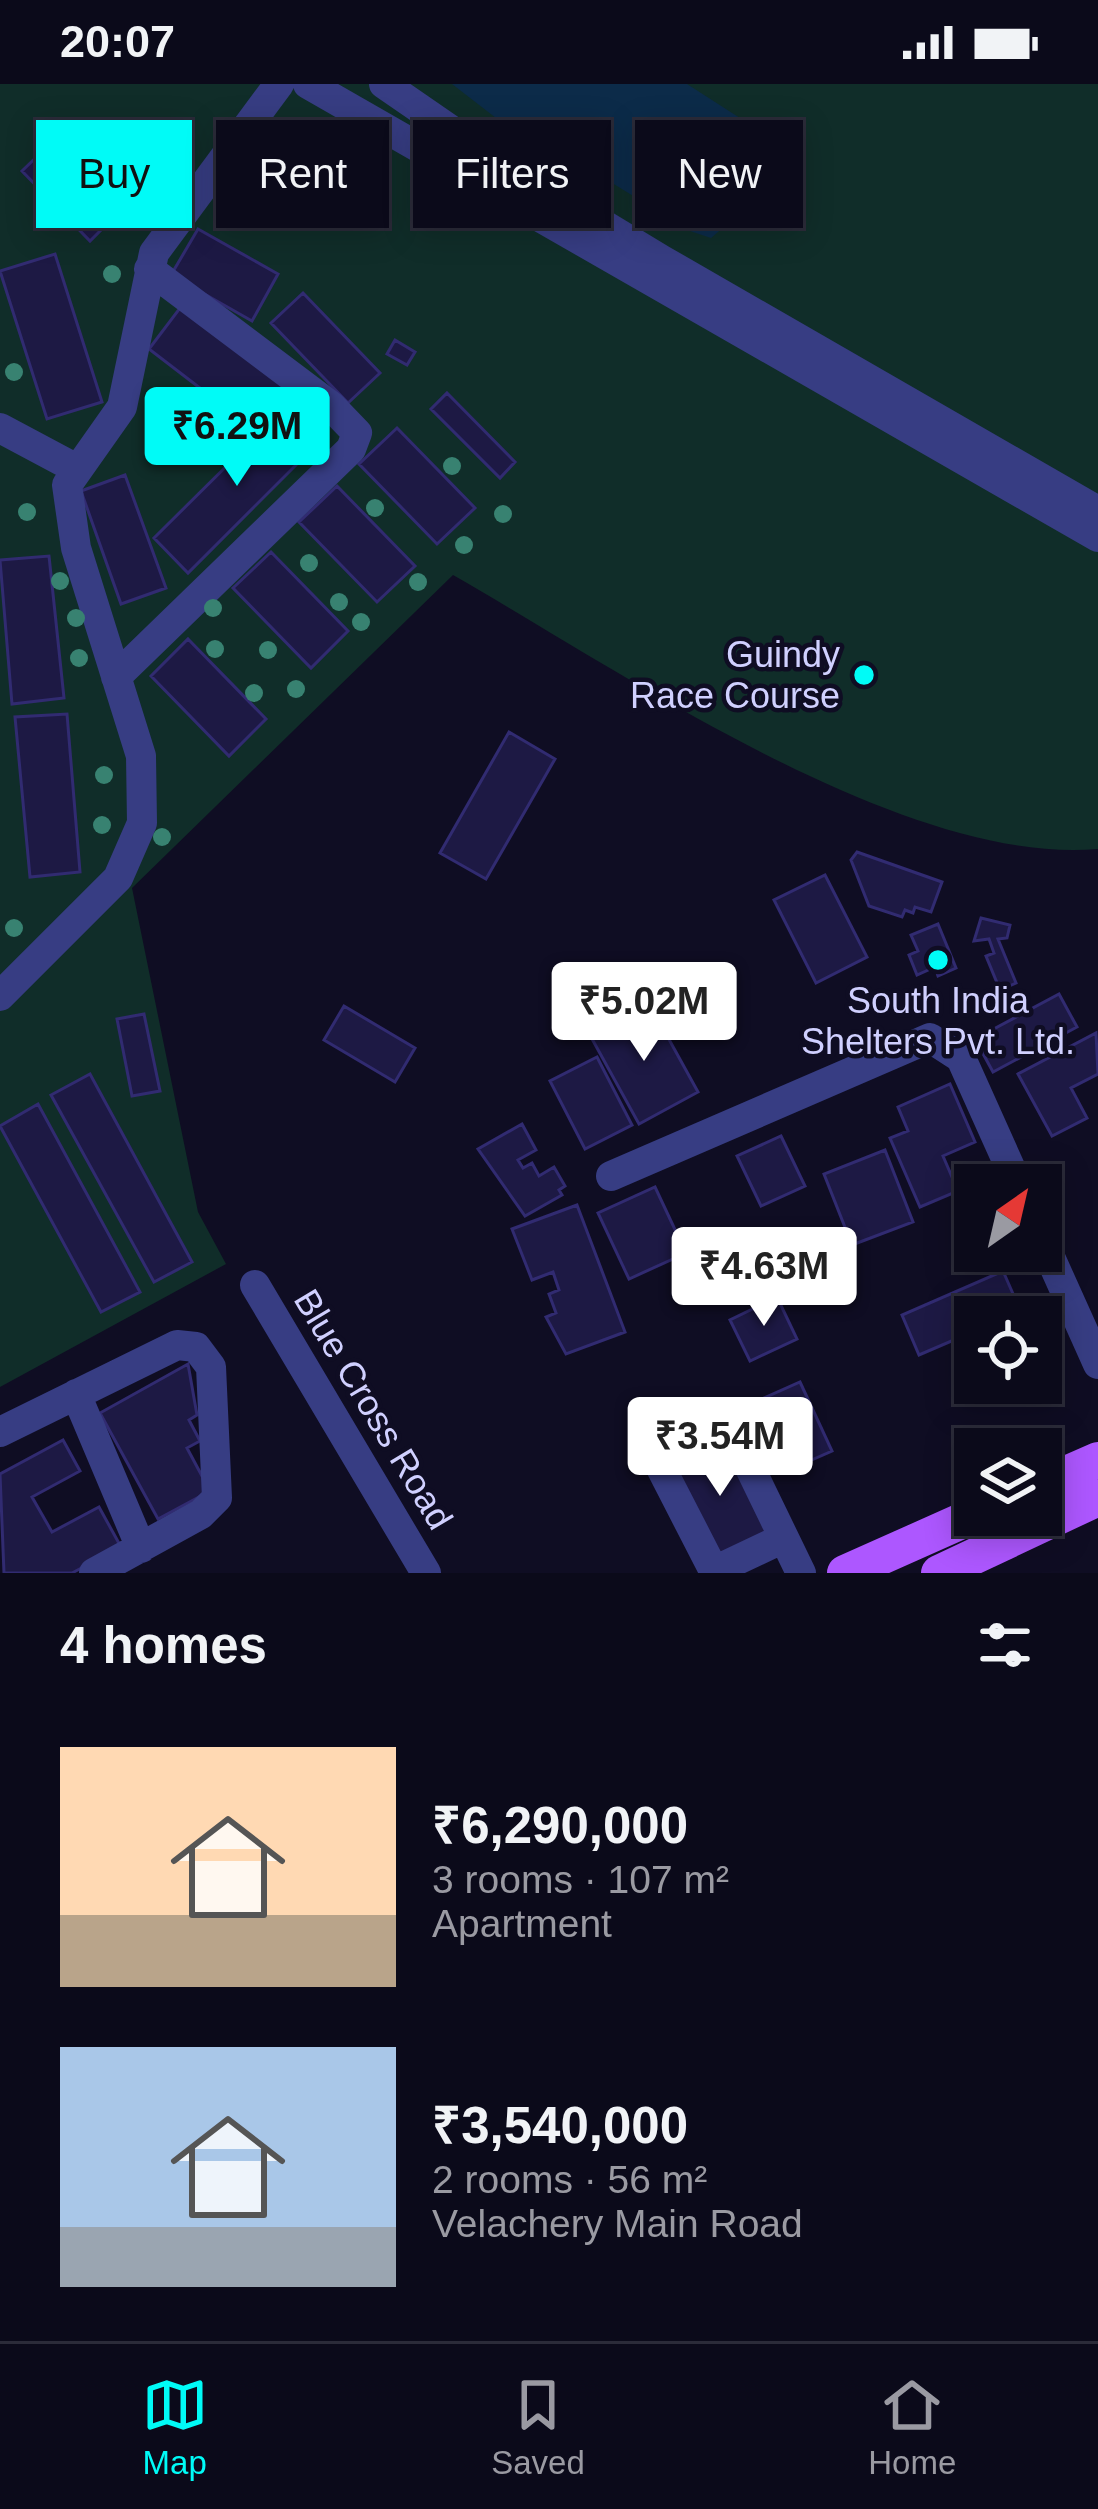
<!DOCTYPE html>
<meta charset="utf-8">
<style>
:root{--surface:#0b0a1a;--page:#141323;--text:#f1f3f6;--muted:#9a9aa2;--line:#2b2b39;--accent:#00fbf7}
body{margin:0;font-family:Helvetica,sans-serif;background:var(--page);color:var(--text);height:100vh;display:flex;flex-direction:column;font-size:45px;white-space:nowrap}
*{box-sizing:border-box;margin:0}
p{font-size:39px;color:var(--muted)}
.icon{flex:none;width:66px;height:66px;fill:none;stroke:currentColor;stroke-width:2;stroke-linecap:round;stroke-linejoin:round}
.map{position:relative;height:1489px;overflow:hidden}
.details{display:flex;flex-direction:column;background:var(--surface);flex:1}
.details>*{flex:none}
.guide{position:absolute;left:36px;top:36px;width:1026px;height:108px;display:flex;gap:24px}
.needle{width:78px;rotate:34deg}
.controls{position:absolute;left:954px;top:1080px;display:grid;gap:24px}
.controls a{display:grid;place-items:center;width:108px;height:108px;border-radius:0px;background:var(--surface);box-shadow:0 6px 30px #0003,0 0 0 3px var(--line);font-size:60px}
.price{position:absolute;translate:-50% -102px;padding:0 27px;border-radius:12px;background:#fff;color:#222;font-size:39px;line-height:78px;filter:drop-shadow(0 3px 6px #0008)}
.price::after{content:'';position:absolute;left:50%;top:72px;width:36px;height:27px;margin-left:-18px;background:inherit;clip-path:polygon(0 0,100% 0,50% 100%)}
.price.selected{background:var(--accent);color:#111}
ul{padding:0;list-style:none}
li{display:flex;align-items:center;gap:36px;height:300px;padding:0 60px}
li span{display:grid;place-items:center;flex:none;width:336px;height:240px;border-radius:0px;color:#555}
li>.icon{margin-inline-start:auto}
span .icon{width:144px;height:144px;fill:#fffc;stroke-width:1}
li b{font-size:51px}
h2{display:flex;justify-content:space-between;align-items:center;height:144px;padding:0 60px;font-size:51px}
.chip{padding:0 42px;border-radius:0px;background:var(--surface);box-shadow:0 6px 30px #0003,0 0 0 3px var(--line);font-size:42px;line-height:108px}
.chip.selected{background:var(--accent);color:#111}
.status{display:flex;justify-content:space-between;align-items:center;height:84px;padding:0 60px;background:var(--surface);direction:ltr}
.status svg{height:33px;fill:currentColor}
.tab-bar{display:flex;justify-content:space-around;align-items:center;height:168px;border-top:3px solid var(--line);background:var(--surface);font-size:33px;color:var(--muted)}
.tab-bar a{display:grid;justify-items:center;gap:6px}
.tab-bar .selected{color:var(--accent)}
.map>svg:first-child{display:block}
.green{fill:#102d29}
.water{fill:#0c2b49}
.building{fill:#1d1944;stroke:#312b71;stroke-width:3}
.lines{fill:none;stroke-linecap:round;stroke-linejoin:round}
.minor{stroke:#373d83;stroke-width:30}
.major{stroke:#ad57ff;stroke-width:36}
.tree{fill:#388271}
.poi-dot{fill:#00fbf7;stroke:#0f0d23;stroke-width:4.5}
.labels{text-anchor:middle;stroke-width:9;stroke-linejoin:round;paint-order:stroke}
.poi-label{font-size:36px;fill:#d0d0ff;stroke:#0f0d23;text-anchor:end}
.street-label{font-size:36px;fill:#d0d0ff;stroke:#0f0d23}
</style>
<div class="status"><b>20:07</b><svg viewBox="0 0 49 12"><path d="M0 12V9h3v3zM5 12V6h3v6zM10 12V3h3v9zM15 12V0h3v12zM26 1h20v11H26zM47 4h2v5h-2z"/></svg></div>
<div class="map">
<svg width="1098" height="1489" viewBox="0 0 1098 1489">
<rect width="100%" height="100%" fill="#0f0d23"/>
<path class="green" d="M0 0H1098V765C903 782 621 587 453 491L132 804 198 1128 226 1180 0 1303Z"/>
<path class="water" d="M452 0H687L777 58 782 78 761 111 711 154 690 147 510 36 496 34Z"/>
<path class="building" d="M53 57 121 126 90 157 22 87Z
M198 145 278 190 252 237 171 191Z
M55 170 102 318 47 335 0 187Z
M303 209 380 289 348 319 271 239Z
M180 224 287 305 256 347 149 265Z
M395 256 415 268 407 281 387 270Z
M447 309 515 378 500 394 431 325Z
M287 322 321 356 188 489 154 454Z
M397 344 475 424 437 460 359 380Z
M125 391 166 504 121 520 81 407Z
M337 402 415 482 377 518 299 438Z
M271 468 348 547 311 584 233 504Z
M49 472 64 614 12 620 0 476Z
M188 555 266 635 229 672 151 592Z
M67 630 80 788 30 793 15 633Z
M509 648 555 675 486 795 440 769Z
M857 768 942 798 931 828 915 823 913 829 905 826 902 833 869 822 851 776Z
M825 791 867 873 816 899 774 816Z
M981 834 1010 841 1007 854 998 855 1016 899 1000 906 986 872 994 869 989 855 974 857Z
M938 840 956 884 938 892 935 883 917 891 909 871 918 867 911 851Z
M1059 910 1077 943 993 988 975 955Z
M650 921 698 1008 639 1040 591 953Z
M344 922 415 964 395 998 324 956Z
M144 930 160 1007 132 1012 117 935Z
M1096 949 1098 990 1071 1004 1087 1034 1052 1052 1018 990Z
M597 973 632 1041 585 1065 550 997Z
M90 990 192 1178 154 1198 51 1011Z
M950 1000 975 1058 943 1072 958 1107 920 1123 890 1054 908 1047 898 1023Z
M38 1020 140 1208 101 1228 0 1042Z
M522 1040 536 1066 518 1076 523 1084 532 1079 539 1092 554 1083 565 1102 559 1106 562 1111 525 1132 478 1065Z
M781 1052 805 1102 761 1122 737 1072Z
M885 1066 913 1138 852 1161 824 1090Z
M655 1103 686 1169 629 1195 598 1129Z
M577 1121 625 1248 566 1270 546 1233 556 1229 549 1210 559 1206 553 1188 532 1196 512 1145Z
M1003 1187 1021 1228 975 1233V1247L919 1271 902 1231Z
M777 1213 797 1255 750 1277 730 1236Z
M188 1280 197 1331 189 1336 200 1357 187 1364 210 1407 158 1435 100 1329Z
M800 1298 832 1367 784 1388 753 1319Z
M725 1352 775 1455 713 1474 667 1381Z
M63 1356 80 1387 32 1413 52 1448 99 1423 121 1463 72 1489H4L0 1390Z"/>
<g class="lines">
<path class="minor" d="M308 0 1098 453
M384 0 477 64 662 176 1098 427
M0 344 75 384
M116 593 351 365 357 349 331 322 149 185
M0 912 118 794 142 739 141 672 76 464 67 401 122 323 154 169 279 0
M611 1092 930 954 961 974 1018 1101
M1041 1153 1098 1280
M255 1201 426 1489
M76 1310 141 1464
M0 1348 177 1261 196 1263 211 1283 217 1414 201 1430 94 1489
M714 1487 784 1454
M715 1489 661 1384 665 1369 721 1344 733 1349 801 1489"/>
<path class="major" d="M1041 1401 1098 1376
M845 1489 975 1431
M939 1489 1098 1414"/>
</g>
<g class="tree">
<circle cx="112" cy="190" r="9"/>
<circle cx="14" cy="288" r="9"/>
<circle cx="452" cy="382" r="9"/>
<circle cx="375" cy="424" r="9"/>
<circle cx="27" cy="428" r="9"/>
<circle cx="503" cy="430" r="9"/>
<circle cx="464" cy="461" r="9"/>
<circle cx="309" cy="479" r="9"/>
<circle cx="60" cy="497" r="9"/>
<circle cx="418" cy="498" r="9"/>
<circle cx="339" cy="518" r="9"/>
<circle cx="213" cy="524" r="9"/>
<circle cx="76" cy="534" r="9"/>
<circle cx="361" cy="538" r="9"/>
<circle cx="215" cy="565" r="9"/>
<circle cx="268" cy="566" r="9"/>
<circle cx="79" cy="574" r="9"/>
<circle cx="296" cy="605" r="9"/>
<circle cx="254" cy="609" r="9"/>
<circle cx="104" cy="691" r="9"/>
<circle cx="102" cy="741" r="9"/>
<circle cx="162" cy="753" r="9"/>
<circle cx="14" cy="844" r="9"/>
</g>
<g class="poi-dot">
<circle cx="864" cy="591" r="12"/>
<circle cx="938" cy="876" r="12"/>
</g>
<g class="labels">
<g class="poi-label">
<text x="840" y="583">Guindy<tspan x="840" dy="41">Race Course</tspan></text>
<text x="938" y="929" text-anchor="middle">South India<tspan x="938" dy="41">Shelters Pvt. Ltd.</tspan></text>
</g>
<g class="street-label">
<text transform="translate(374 1325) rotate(59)" y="13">Blue Cross Road</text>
</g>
</g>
</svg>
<div class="controls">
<a><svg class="needle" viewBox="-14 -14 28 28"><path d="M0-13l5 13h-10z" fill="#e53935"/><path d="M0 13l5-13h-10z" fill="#9a9aa2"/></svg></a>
<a><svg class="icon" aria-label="locate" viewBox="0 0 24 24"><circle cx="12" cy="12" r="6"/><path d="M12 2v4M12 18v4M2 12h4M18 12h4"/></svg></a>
<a><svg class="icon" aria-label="layers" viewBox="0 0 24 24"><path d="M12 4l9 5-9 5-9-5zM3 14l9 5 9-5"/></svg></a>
</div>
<b class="price selected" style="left:237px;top:405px">₹6.29M</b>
<b class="price" style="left:644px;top:980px">₹5.02M</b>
<b class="price" style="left:764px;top:1245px">₹4.63M</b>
<b class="price" style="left:720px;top:1415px">₹3.54M</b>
<div class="guide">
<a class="chip selected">Buy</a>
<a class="chip">Rent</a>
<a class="chip">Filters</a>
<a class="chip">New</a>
</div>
</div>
<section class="details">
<h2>4 homes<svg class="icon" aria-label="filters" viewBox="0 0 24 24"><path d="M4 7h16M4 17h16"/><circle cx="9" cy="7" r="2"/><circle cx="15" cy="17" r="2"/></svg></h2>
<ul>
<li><span style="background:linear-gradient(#ffd9b3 70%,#b9a48a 0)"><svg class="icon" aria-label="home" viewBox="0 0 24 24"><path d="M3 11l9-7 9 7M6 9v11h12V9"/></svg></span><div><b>₹6,290,000</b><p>3 rooms · 107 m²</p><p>Apartment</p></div></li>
<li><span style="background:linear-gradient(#a9c7e8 75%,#9aa5b1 0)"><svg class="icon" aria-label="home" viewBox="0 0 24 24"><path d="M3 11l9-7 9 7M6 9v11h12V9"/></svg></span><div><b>₹3,540,000</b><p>2 rooms · 56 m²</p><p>Velachery Main Road</p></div></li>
</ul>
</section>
<nav class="tab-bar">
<a class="selected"><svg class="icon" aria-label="map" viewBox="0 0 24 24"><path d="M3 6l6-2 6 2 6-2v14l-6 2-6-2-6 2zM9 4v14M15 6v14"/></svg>Map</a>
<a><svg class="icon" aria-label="saved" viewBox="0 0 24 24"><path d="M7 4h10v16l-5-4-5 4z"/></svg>Saved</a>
<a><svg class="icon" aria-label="home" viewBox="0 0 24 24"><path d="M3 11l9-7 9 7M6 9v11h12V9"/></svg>Home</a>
</nav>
